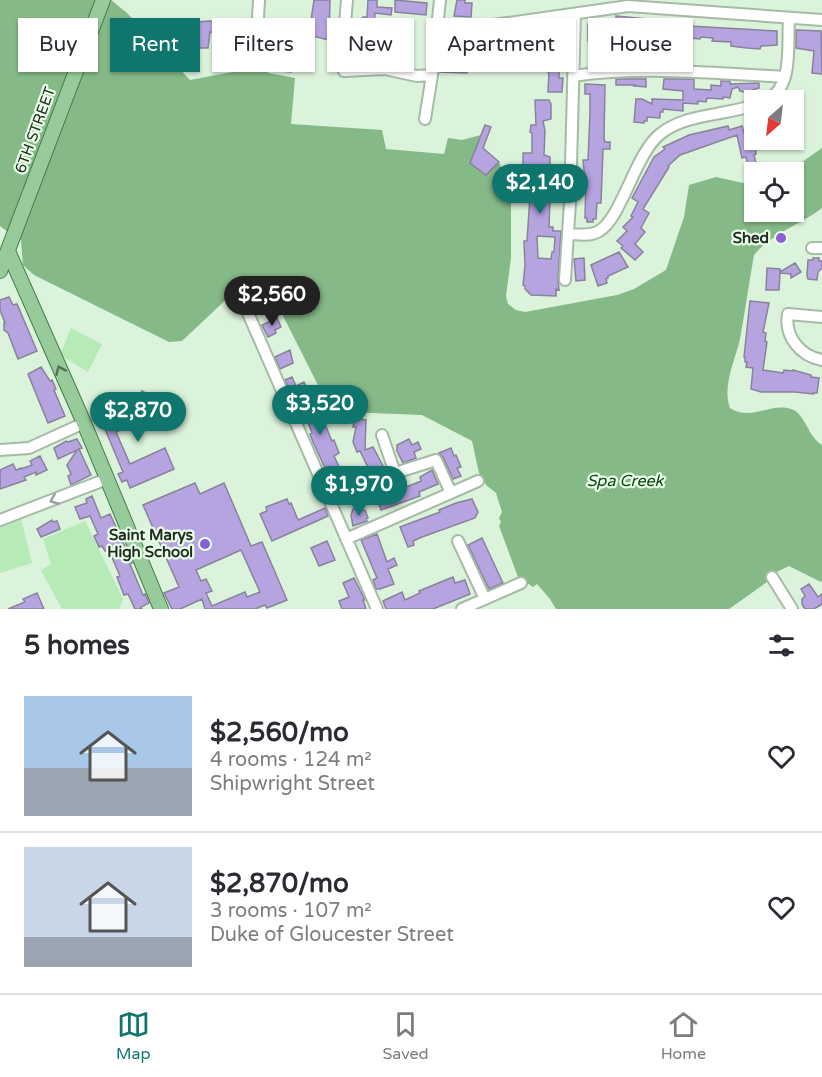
<!DOCTYPE html>
<meta charset="utf-8">
<style>
:root{--surface:#fff;--page:#f7f7f7;--text:#2b2b33;--muted:#7c7c81;--line:#e1e1e2;--accent:#0f766e}
body{margin:0;font-family:"Varela Round",sans-serif;background:var(--page);color:var(--text);height:100vh;display:flex;flex-direction:column;font-size:22px;white-space:nowrap}
*{box-sizing:border-box;margin:0}
p{font-size:20px;color:var(--muted)}
.icon{flex:none;width:33px;height:33px;fill:none;stroke:currentColor;stroke-width:2;stroke-linecap:round;stroke-linejoin:round}
.map{position:relative;height:609px;overflow:hidden}
.side{display:flex;flex-direction:column;background:var(--surface);flex:1}
.side>*{flex:none}
.banner{position:absolute;left:18px;top:18px;width:786px;height:54px;display:flex;gap:12px}
.needle{width:39px;rotate:208deg}
.tools{position:absolute;left:744px;top:90px;display:grid;gap:12px}
.tools a{display:grid;place-items:center;width:60px;height:60px;border-radius:0px;background:var(--surface);box-shadow:0 2px 4px #0004;font-size:30px}
.price{position:absolute;translate:-50% -51px;padding:0 14px;border-radius:21px;background:var(--accent);color:#fff;font-size:20px;line-height:39px;filter:drop-shadow(0 2px 3px #0008)}
.price::after{content:'';position:absolute;left:50%;top:36px;width:18px;height:14px;margin-left:-9px;background:inherit;clip-path:polygon(0 0,100% 0,50% 100%)}
.price.active{background:#222;color:#fff}
ul{padding:0;list-style:none}
li{display:flex;align-items:center;gap:18px;height:150px;padding:0 24px}
li+li{border-top:2px solid var(--line)}
li span{display:grid;place-items:center;flex:none;width:168px;height:120px;border-radius:0px;color:#555}
li>.icon{margin-inline-start:auto}
span .icon{width:72px;height:72px;fill:#fffc;stroke-width:1}
li b{font-size:26px}
h2{display:flex;justify-content:space-between;align-items:center;height:72px;padding:0 24px;font-size:26px}
.chip{padding:0 21px;border-radius:0px;background:var(--surface);box-shadow:0 2px 4px #0004;font-size:21px;line-height:54px}
.chip.active{background:var(--accent);color:#fff}
.tabs{display:flex;justify-content:space-around;align-items:center;height:84px;border-top:2px solid var(--line);background:var(--surface);font-size:16px;color:var(--muted)}
.tabs a{display:grid;justify-items:center;gap:3px}
.tabs .active{color:var(--accent)}
.map>svg:first-child{display:block}
.green{fill:#b6eab7}
.water{fill:#86b988}
.building{fill:#b6a4e1;stroke:#89829b;stroke-width:1.5;fill-rule:evenodd}
.lines{fill:none;stroke-linecap:round;stroke-linejoin:round}
.minor-casing{stroke:#a5bba5;stroke-width:14}
.major-casing{stroke:#427c45;stroke-width:16}
.minor{stroke:#fff;stroke-width:10}
.major{stroke:#98cb9b;stroke-width:14}
.oneway{stroke:#577258}
.oneway2{stroke:#9b9f9b}
.poi-dot{fill:#8b5ed8;stroke:#e8ffe8;stroke-width:2}
.labels{text-anchor:middle;stroke-width:4.5;stroke-linejoin:round;paint-order:stroke}
.street-label{font-size:15px;fill:#212921;stroke:#e8ffe8}
.poi-label{font-size:15px;font-weight:bold;fill:#212921;stroke:#e8ffe8;text-anchor:end}
.water-label{font-size:16px;font-style:italic;fill:#0d4415;stroke:#e8ffe8}
</style>
<div class="map">
<svg width="822" height="609" viewBox="0 0 822 609">
<rect width="100%" height="100%" fill="#dbf2db"/>
<path class="green" d="M71 328 102 344 88 372 60 355Z
M21 519 32 563 0 573V526Z
M85 521 123 599 119 609H62L41 570 51 564 43 539Z"/>
<path class="water" d="M0 0H111L127 13 190 80 248 69H264L269 73 295 78 291 124 382 130 386 149 444 154 448 138 462 140 481 135 470 163 486 175 499 162 511 194V258L506 296 508 304 516 310 525 312 617 295 634 289 666 270 684 217 689 185 716 177 752 185 754 184V212H794V172H778L802 162 822 148V208C800 225 772 233 754 255 749 283 745 311 740 339 735 361 722 386 730 408 751 422 771 402 791 409 805 413 808 437 822 445V580L821 582 789 566 766 577 767 582 729 609H556L550 599 537 584 533 587 518 577 499 526 501 522 499 518 502 512 496 493 486 485 479 473 472 441 422 415 345 412 335 395 324 397 274 298 257 285 233 293 182 341 169 342 34 275 23 265 21 240 8 235V232L0 226Z"/>
<path class="building" d="M314 0H330L329 40 312 36 313 20H311Z
M368 0H377V7L392 8 391 15 375 13 373 45 409 49 408 59 360 55 362 36H358L360 21 363 22V17H367Z
M395 0 427 3 426 15 395 12Z
M457 0H465V3H472L471 17 454 16Z
M616 16 657 20 656 24 670 26H677L680 20H689V26L777 31V45L761 46 760 49 747 48 731 46V42L712 41 713 38 701 37 700 39 690 38V44H672V46H661L662 41 645 40V35L624 33 623 38H616V36H597L596 41H588V24H605V19H616Z
M209 21 241 24 239 50H229L228 33 210 32 208 48H197L198 35 194 34V28H199V22Z
M796 30 821 31 822 74 812 73 814 51 796 48Z
M555 31 563 32 564 34 563 53H559V78H563L562 92H548L549 72 544 71V64H536V56L552 57Z
M266 32 299 34 297 66H291V72L271 70 272 65 266 64Z
M528 35H535V38H538V50H524L525 37 528 38Z
M627 53 648 54 649 63 618 62V55H626Z
M442 56 450 57V62L468 63 467 73 440 72Z
M616 79H646V87L634 86 635 85H616Z
M664 79H694V89L711 90V85L721 86V81H730V84L759 83V88L752 90V93L744 92 740 91 738 87 732 89 730 98 723 97V99L707 98 706 102 698 101V104L683 103V111L663 109V112H660V118L647 117V121H644V123L634 122 636 99H642L652 104V99L683 100V91L663 89Z
M585 84 605 85 604 138 605 142H610V149H603L601 203H597L596 219H593V222H587V218H585L586 179H585L583 160H588L590 113V94H585Z
M535 100H549L551 104V119L543 121 545 131 544 155 550 157V167L546 166 545 187 555 188V200L550 199 549 227H553V231H561L558 280 559 290 556 289V296L531 295 525 289V286L523 285 525 265 524 241H527L531 181H523V153H532V133L530 132 531 125H536ZM537 236 555 237 554 252H552L551 259 538 258Z
M485 125 491 127 483 148 499 162 486 175 470 163Z
M728 126 729 130 742 126 745 136 754 132 756 154 754 155 756 163 748 165 746 157 742 158 737 135 680 155 668 166 669 167 643 209 649 213 641 228 645 232 635 244 643 252 635 260 621 248 623 246 617 241 627 231 623 227 633 217 631 216 638 202 632 198 654 157 665 149 663 147 689 135Z
M619 252 628 267 608 276V278L606 279 607 283 598 286 591 265Z
M584 258 585 280 576 281 574 259Z
M813 258H819V261H822V268L818 272 817 280 808 279 807 275 808 260H813Z
M795 263 801 272 791 278V274L780 273 779 290H766L767 268 780 269V272Z
M9 297 13 305 17 304 37 351 18 359 8 333 4 330V323H5L0 310V300Z
M750 301 769 303 763 332 766 333 765 341 767 342 763 370 783 373 784 370 793 371V370L811 375V377L819 378 817 393H813V394L795 392H761L751 389 753 368 746 367 747 362H745V357H744Z
M277 318 281 327 275 330 276 333 268 337 262 325Z
M290 350 293 363 280 369 275 357Z
M41 367 50 381 52 380 56 389 54 390 65 416 48 423 28 374Z
M292 377 296 386 304 382 314 404 316 403 332 441 334 440 339 453 334 456 351 492 338 496 313 442 310 434 312 433 302 407 298 409 285 380Z
M142 391 166 405 159 417 138 405 144 419 116 432 130 464 165 448 174 469 130 488 127 480 122 482 118 474 123 472 102 422 129 410 125 401 131 399 134 405Z
M350 414 359 415V419L366 420 365 450 373 447 383 466 387 482 374 487 371 479 373 473 370 472 360 451 357 452 353 442 356 427H353L354 422H349Z
M77 439 82 448 79 449 91 475 71 485 68 476 71 474 67 465 77 450 58 459 54 448 66 441 68 442Z
M409 439 412 445 418 442 421 449 414 452 416 458 403 463 397 451V445Z
M451 448 454 456 456 455 461 467 457 468 461 476 453 479 443 457 439 453Z
M40 456 47 470 36 475V472L24 477 26 480 0 489V470L13 464 16 470 21 468V469L32 465 30 461Z
M432 470 438 484 419 492 420 496 381 510 378 501 400 493 399 491 404 488 421 481 420 477Z
M195 483 200 494 224 483 251 546 262 542 287 600 267 608 265 605 255 609H205L202 599 180 609H172L164 593 179 587 143 505ZM241 550 260 592 247 597 245 592 212 606 206 593 212 591 206 579 201 581 196 570Z
M92 496 101 518 110 514 127 551 132 563 130 564 143 595 145 594 149 603 141 607 142 609H135L128 594 124 595 117 577 120 576 110 553 105 551 102 546 99 547 94 536 98 534 90 516 80 519 75 507 87 503 86 499Z
M287 499 289 504 291 503 298 520 325 508 328 516 272 541 260 514 267 511 266 507Z
M472 499 478 512 475 518 422 537 413 541 414 545 408 547 400 527 440 512 439 510 456 503Z
M357 507 359 511 365 510 368 518 366 519 367 521 353 526 351 515 353 509Z
M52 520 53 522 57 521 60 529 41 537 37 529Z
M377 534 387 562 394 558 397 565 388 569 394 584 380 589H376L373 580 377 578 361 540Z
M482 538 503 583 489 589 468 545Z
M327 541 335 560 319 566 311 548Z
M453 577 455 583 465 580 470 594 433 609H386L383 601 402 592 405 600 420 593 419 591Z
M354 578 365 600H363L366 609H342L339 601 349 597 343 583Z
M809 584 818 597 822 594V604L814 609H805L802 604V599L805 596 801 589Z
M37 593 44 609H8L25 602 23 599Z"/>
<g class="lines">
<defs>
<path id="minor" d="M347 0 343 47 344 71 385 69 417 76 432 75
M437 33 628 6 822 20
M256 53 259 0
M573 76C643 66 715 73 785 77
M767 100C794 87 787 44 789 18
M425 119 432 75 440 0
M568 234C578 234 590 237 599 231 621 219 635 155 659 135 685 113 724 116 754 105
M812 248H822
M565 280 570 202 575 14
M241 297 377 609
M822 317 788 314C784 336 800 356 822 360
M382 435 395 473 436 460 451 493
M0 450 29 448 84 423
M0 520 107 479
M346 539 478 481
M458 541 485 599
M772 577 792 609
M462 609 521 583"/>
<path id="major" d="M8 251 84 423 161 609
M0 271 103 0"/>
</defs>
<use href="#minor" class="minor-casing"/>
<use href="#major" class="major-casing"/>
<use href="#minor" class="minor"/>
<use href="#major" class="major"/>
</g>
<defs><path id="oneway-chevron" d="M-2-3.5L2.5 0L-2 3.5" fill="none" stroke-width="1.6" stroke-linecap="round" stroke-linejoin="round" transform="scale(1.5)"/></defs>
<use class="oneway" href="#oneway-chevron" transform="translate(60 370) rotate(-114)"/>
<use class="oneway2" href="#oneway-chevron" transform="translate(54 500) rotate(158)"/>
<g class="poi-dot">
<circle cx="781" cy="238" r="6"/>
<circle cx="205" cy="544" r="6"/>
</g>
<g class="labels">
<g class="street-label">
<text transform="translate(35 130) rotate(-70)" y="5">6TH STREET</text>
</g>
<g class="poi-label">
<text x="769" y="243">Shed</text>
<text x="193" y="540">Saint Marys<tspan x="193" dy="17">High School</tspan></text>
</g>
<g class="water-label">
<text x="625" y="486">Spa Creek</text>
</g>
</g>
</svg>
<div class="tools">
<a><svg class="needle" viewBox="-14 -14 28 28"><path d="M0-13l5 13h-10z" fill="#e53935"/><path d="M0 13l5-13h-10z" fill="#7c7c81"/></svg></a>
<a><svg class="icon" aria-label="locate" viewBox="0 0 24 24"><circle cx="12" cy="12" r="6"/><path d="M12 2v4M12 18v4M2 12h4M18 12h4"/></svg></a>
</div>
<b class="price" style="left:540px;top:215px">$2,140</b>
<b class="price active" style="left:272px;top:327px">$2,560</b>
<b class="price" style="left:320px;top:436px">$3,520</b>
<b class="price" style="left:138px;top:443px">$2,870</b>
<b class="price" style="left:359px;top:517px">$1,970</b>
<div class="banner">
<a class="chip">Buy</a>
<a class="chip active">Rent</a>
<a class="chip">Filters</a>
<a class="chip">New</a>
<a class="chip">Apartment</a>
<a class="chip">House</a>
</div>
</div>
<section class="side">
<h2>5 homes<svg class="icon" aria-label="filters" viewBox="0 0 24 24"><path d="M4 7h16M4 17h16"/><circle cx="9" cy="7" r="2"/><circle cx="15" cy="17" r="2"/></svg></h2>
<ul>
<li><span style="background:linear-gradient(#a9c7e8 60%,#9aa5b1 0)"><svg class="icon" aria-label="home" viewBox="0 0 24 24"><path d="M3 11l9-7 9 7M6 9v11h12V9"/></svg></span><div><b>$2,560/mo</b><p>4 rooms · 124 m²</p><p>Shipwright Street</p></div><svg class="icon" aria-label="heart" viewBox="0 0 24 24"><path d="M12 20l-8-8c-3-5 5-10 8-4 3-6 11-1 8 4z"/></svg></li>
<li><span style="background:linear-gradient(#c9d6e8 75%,#9aa5b1 0)"><svg class="icon" aria-label="home" viewBox="0 0 24 24"><path d="M3 11l9-7 9 7M6 9v11h12V9"/></svg></span><div><b>$2,870/mo</b><p>3 rooms · 107 m²</p><p>Duke of Gloucester Street</p></div><svg class="icon" aria-label="heart" viewBox="0 0 24 24"><path d="M12 20l-8-8c-3-5 5-10 8-4 3-6 11-1 8 4z"/></svg></li>
</ul>
</section>
<nav class="tabs">
<a class="active"><svg class="icon" aria-label="map" viewBox="0 0 24 24"><path d="M3 6l6-2 6 2 6-2v14l-6 2-6-2-6 2zM9 4v14M15 6v14"/></svg>Map</a>
<a><svg class="icon" aria-label="saved" viewBox="0 0 24 24"><path d="M7 4h10v16l-5-4-5 4z"/></svg>Saved</a>
<a><svg class="icon" aria-label="home" viewBox="0 0 24 24"><path d="M3 11l9-7 9 7M6 9v11h12V9"/></svg>Home</a>
</nav>
